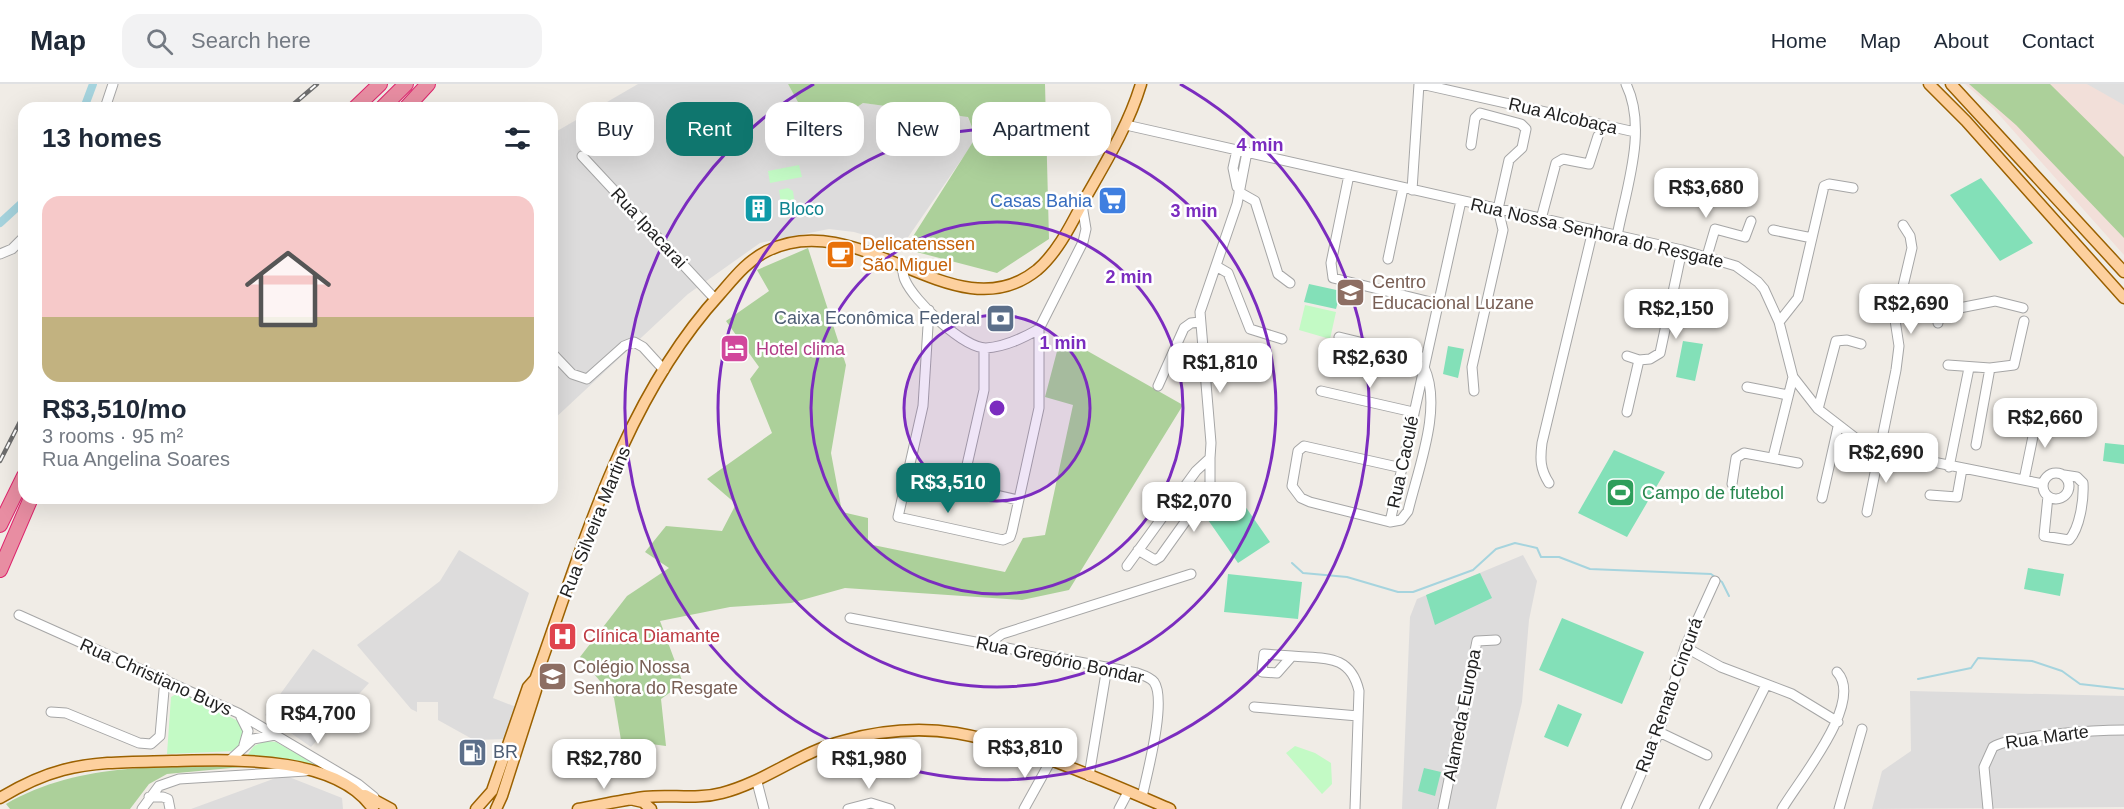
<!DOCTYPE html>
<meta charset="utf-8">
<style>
:root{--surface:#fff;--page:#f2f2f3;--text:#1f2937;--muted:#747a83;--line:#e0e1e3;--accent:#0f766e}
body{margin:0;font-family:Arial,sans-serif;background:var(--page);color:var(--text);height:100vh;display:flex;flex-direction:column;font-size:22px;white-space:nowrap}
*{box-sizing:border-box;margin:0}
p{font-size:20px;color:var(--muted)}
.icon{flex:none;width:33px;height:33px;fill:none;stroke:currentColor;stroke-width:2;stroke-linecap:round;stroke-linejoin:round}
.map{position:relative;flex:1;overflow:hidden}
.panel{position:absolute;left:18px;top:18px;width:540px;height:402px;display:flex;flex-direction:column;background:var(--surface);border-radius:18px;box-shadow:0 6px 24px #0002}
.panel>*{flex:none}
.banner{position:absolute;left:576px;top:18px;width:570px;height:54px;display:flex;gap:12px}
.price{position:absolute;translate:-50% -51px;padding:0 14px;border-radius:12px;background:#fff;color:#222;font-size:20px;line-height:39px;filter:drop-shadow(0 2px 3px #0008)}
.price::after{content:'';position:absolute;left:50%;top:36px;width:18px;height:14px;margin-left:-9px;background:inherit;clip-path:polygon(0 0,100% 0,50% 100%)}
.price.on{background:var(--accent);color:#fff}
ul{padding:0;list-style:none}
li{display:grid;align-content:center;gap:12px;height:318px;padding:0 24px}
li+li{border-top:2px solid var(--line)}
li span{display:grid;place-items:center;height:186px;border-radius:18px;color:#555}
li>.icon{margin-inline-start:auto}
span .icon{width:108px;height:108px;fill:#fffc;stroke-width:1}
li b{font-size:26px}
h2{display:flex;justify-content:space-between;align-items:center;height:72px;padding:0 24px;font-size:26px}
.pill{padding:0 21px;border-radius:18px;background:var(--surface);box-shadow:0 6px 24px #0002;font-size:21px;line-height:54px}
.pill.on{background:var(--accent);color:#fff}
header{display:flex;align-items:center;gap:36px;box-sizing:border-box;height:84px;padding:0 30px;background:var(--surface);border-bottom:2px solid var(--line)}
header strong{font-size:28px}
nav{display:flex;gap:33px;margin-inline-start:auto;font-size:21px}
.search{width:420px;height:54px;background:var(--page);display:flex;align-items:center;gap:15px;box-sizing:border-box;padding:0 21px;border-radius:18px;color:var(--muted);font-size:22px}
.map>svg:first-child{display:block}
.residential{fill:#dddcdc}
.military{fill:#f2dfd9}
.forest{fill:#acd09a}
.park{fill:#c3fac5}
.pitch{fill:#83e0b8}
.parking{fill:#dfdfdf}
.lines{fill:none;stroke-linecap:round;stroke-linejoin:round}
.stream{stroke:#a6d4de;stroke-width:2}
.canal{stroke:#a6d4de;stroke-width:8}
.minor-casing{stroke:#a6a6a6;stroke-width:11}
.major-casing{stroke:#9b6100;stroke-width:13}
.highway-casing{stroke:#dd246c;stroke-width:16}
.minor{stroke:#fff;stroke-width:9}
.major{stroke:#fdd09e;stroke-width:10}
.highway{stroke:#e88da2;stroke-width:14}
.rail-casing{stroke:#6d6d6d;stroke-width:4.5}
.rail{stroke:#fff;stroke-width:2;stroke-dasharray:7;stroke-linecap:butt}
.ring{fill:none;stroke:#7b2cbf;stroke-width:3}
.labels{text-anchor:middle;stroke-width:5;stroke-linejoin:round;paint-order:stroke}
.street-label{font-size:18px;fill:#1f1f1f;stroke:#fff}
.shop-label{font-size:18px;fill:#366cbe;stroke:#fff;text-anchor:end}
.culture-label{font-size:18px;fill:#0d838f;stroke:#fff;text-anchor:start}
.food-label{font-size:18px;fill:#c56008;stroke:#fff;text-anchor:start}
.education-label{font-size:18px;fill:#785e54;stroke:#fff;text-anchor:start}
.service-label{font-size:18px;fill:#4e5e75;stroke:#fff;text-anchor:end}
.hotel-label{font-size:18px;fill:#b23c85;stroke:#fff;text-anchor:start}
.leisure-label{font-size:18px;fill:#27864d;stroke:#fff;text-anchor:start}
.health-label{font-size:18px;fill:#be3a42;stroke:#fff;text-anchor:start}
.centre{fill:#7b2cbf;stroke:#fff;stroke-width:3}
.ring-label{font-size:18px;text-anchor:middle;font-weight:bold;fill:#7b2cbf;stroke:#fff;stroke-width:5;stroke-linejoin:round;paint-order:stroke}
</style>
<header>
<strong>Map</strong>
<div class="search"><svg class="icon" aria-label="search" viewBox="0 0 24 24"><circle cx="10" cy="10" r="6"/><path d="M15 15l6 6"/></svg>Search here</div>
<nav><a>Home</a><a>Map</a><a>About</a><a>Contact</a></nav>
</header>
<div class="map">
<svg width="2124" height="725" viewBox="0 0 2124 725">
<rect width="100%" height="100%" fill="#f0ece6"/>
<path class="residential" d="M638 0H788L816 51 863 19 967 32 977 53 902 162 854 148 829 145 760 159 688 210 552 337V50Z
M459 466 529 509 493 614 516 623 506 655 474 656 438 636V618H417V628L411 625 357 561 440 497Z
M1523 471 1537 497 1529 536 1522 618 1496 725H1402L1410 533 1417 515Z
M313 565 369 599 311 663 265 631Z
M1910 607 2124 612V723L1872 725 1882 687 1911 667Z
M284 691 342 714 343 725H191Z"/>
<path class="military" d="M1965 0H2124V171L1994 25Z"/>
<path class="forest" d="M788 0H1045L1049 155 997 189 905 165 976 53 968 33 863 19 816 51Z
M1969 0H2050L2124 73V154L2016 41Z
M808 164 846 281 831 369 842 428 868 434V460L1005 488 1023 454 1045 451 1073 321 1045 313 1061 252 1183 321 1069 506 1022 516 845 504 791 519 730 523 660 537 683 599 661 615 666 662 621 656 614 614 580 573 627 512 669 484 645 468 666 442 722 447 736 420 707 395 772 349 750 295 759 283 726 237 769 207 757 186Z
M252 682 167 690 149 700 130 725H10L6 720C80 677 168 683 252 682Z"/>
<path class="park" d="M799 81 802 93 770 99 768 87Z
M788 104 793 107 796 129 783 133 779 106Z
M1305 221 1336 228 1330 255 1299 246Z
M180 608 240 638 245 645V657L235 667 167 670 171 613Z
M265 657 276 658 335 691 246 673 254 662Z
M1295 662 1315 669 1331 679 1332 700 1322 710 1286 669Z"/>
<path class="pitch" d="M787 29 794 62 774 66 768 33Z
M1981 94 2033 159 2000 177 1950 111Z
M1309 200 1341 207 1336 225 1304 218Z
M1683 257 1703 260 1695 297 1676 293Z
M1448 262 1464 265 1458 294 1443 290Z
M2105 359 2124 361V380L2103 377Z
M1614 366 1665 388 1627 453 1578 429Z
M1238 412 1270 458 1238 479 1206 433Z
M2028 484 2064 490 2060 512 2024 505Z
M1480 489 1492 514 1435 541 1426 511Z
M1228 490 1302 498 1298 535 1224 528Z
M1562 534 1644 568 1622 620 1539 586Z
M1558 620 1582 630 1568 663 1544 653Z
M1424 684 1441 688 1435 712 1418 707Z"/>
<path class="parking" d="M2087 0H2124V21Z"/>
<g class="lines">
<path class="stream" d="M1292 479 1303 489 1347 493 1398 508H1413L1473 486 1496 465 1515 459 1537 464 1541 473H1559L1590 485 1711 490 1722 498 1729 512
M1918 595 1971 584 1978 574 2032 577 2062 587 2080 600 2124 605"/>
<path class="canal" d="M84 24 93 0
M0 139 24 117"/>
<defs>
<path id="minor" d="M1421 0 1635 48
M105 24 113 0
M1126 41 1682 166 1736 182 1758 198 1764 205 1779 238 1793 293 1818 325 1862 359 1878 367 2043 400
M1471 61 1475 34 1480 29 1521 40 1526 45 1522 64 1509 76 1498 125 1503 146 1472 283 1474 307
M1237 66 1233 84 1237 103
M582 72 715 215
M1349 91 1331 179 1333 194 1439 220
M1412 106 1419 0
M1239 108 1255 117 1278 190 1290 199
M1541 135 1556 79 1563 75 1589 80 1598 52
M1773 146 1812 154
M1617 152C1626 105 1648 45 1626 0
M0 170 12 165 24 153
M1707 172 1715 145 1745 153 1751 137
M1388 175 1403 104
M902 182C903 186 903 192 905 196 914 217 963 264 986 264 1005 263 1023 254 1039 245
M1216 182 1228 189 1250 245 1282 255
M1875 214 1935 225 1939 230 1938 239
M929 226 923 322 898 433 1003 456 1010 453 1012 447 1039 324V245
M1939 228 1995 217 2023 224
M1779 238 1798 214 1824 102 1829 100 1853 104
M1039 245 1083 158 1086 145 1082 121
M1339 253 1426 274
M552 269 572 290 587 295 624 262 634 258 643 263 664 286
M1627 272 1639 276
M1948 281 1990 284 1976 361
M1990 284 2014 281 2024 237
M1158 302 1184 244 1191 239 1200 238
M1747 303 1788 311
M1321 307 1413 328
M2018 324 2058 331
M1818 325 1836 257 1847 256 1861 260
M1627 328 1639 276 1650 275 1660 269 1682 166
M1773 373 1793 293
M1949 383 1969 284
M1402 384 1304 362 1298 367 1292 402 1301 414 1310 418 1390 438 1401 436 1408 427C1418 385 1443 323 1424 283
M2043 402a13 13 0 1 1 26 0a13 13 0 1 1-26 0Z
M908 391 1018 416
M2024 396 2038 328
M1549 399C1540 385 1540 375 1542 359L1593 146
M1732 400 1736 374 1744 369 1798 379
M962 403 984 306V264
M1930 411 1957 413 1962 385
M2048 412 2044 452 2069 456C2080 444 2084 415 2083 399L2077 393 2064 391
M1822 414 1838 343
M1867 428 1896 286 1899 262 1895 236 1912 164 1910 152 1903 141
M1390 438 1461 117
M1138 466 1155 476 1160 473 1210 403V374
M1127 482 1196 387 1210 374 1211 359 1200 228 1237 120 1247 68
M19 531 238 629 358 700 374 713
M850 534 1137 589C1143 591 1150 593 1154 598 1167 616 1147 690 1142 713
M989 559 1002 550 1191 490
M1685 563 1721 583 1792 610 1838 638
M1264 570 1292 572 1277 589 1262 588Z
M1292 572C1323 575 1350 569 1359 607L1355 725
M1254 623 1358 632
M51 628 66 629 139 659 151 660 160 652 165 595
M241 633 248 647 244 661
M1659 648 1707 671
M230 676 253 655 275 651
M1089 692 1107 583
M757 698 764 725
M149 713H163L168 715 170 725
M142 725 159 702 179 695 306 687
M848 725 871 719 890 725
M1024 725 1050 678
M1119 725 1128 708
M1443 725 1477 557 1496 556
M1626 725 1659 648 1685 563 1715 497
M1704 725 1766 601
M1782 725C1799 696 1865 618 1837 588
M1839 725 1862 645
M1988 725 1984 683 1993 663C2013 651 2097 646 2124 646"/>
<path id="major" d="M1929 0 1966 37 2124 214
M1951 0 2124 188
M365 711 391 725
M0 714C20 702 40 692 63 686 98 677 135 678 172 677 229 676 336 670 373 725
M634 716 643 718 651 725
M476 725 492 707 528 603 536 594
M496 725 502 712 536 606V593C583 462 624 315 720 210 734 194 747 177 767 167 861 120 955 252 1037 186 1057 169 1070 143 1082 120 1104 81 1128 43 1141 0
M578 725C600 721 623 716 645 713 671 710 696 716 722 709 765 698 800 668 843 657 879 647 918 643 956 649 1022 660 1107 698 1170 725"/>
<path id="highway" d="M355 24 380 0
M382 24 406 0
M406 24 428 0
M0 441 24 392
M0 486 31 414"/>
</defs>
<use href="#minor" class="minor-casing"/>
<use href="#major" class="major-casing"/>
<use href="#highway" class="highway-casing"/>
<use href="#minor" class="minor"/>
<use href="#major" class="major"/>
<use href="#highway" class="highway"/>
<defs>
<path id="rail" d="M289 24 317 0
M0 377 24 330"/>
</defs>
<use href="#rail" class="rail-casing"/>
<use href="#rail" class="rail"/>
</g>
<circle cx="997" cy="324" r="93" fill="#7b2cbf" fill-opacity=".12"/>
<g class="ring">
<circle cx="997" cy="324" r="93"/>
<circle cx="997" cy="324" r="186"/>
<circle cx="997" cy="324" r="279"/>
<path d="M1180 0A372 372 0 1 1 814 0"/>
</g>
<defs>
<symbol id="supermarket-square" viewBox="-11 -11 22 22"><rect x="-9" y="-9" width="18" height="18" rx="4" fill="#3f7fe0" stroke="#fff"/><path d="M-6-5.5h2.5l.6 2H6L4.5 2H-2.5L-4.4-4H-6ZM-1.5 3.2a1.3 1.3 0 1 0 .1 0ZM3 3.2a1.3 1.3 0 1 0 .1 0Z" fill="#fff"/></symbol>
<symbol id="building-square" viewBox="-11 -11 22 22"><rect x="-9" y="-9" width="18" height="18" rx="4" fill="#0f9aa8" stroke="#fff"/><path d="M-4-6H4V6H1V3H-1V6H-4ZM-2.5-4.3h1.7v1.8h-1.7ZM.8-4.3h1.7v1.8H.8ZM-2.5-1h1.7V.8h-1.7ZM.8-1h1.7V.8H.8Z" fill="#fff"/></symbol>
<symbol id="cafe-square" viewBox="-11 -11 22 22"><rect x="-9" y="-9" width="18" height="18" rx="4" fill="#e8710a" stroke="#fff"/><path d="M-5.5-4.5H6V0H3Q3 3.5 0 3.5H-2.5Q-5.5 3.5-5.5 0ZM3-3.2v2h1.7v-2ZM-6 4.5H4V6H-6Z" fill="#fff"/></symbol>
<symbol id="school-square" viewBox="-11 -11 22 22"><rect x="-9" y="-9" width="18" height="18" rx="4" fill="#8d6e63" stroke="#fff"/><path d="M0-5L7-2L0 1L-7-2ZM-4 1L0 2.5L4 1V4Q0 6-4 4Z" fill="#fff"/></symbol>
<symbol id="bank-square" viewBox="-11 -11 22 22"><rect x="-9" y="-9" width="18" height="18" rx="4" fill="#5c6f8a" stroke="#fff"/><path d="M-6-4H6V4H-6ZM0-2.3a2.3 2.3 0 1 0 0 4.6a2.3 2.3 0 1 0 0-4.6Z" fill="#fff"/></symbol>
<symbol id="hotel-square" viewBox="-11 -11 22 22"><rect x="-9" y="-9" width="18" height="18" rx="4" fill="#d1479c" stroke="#fff"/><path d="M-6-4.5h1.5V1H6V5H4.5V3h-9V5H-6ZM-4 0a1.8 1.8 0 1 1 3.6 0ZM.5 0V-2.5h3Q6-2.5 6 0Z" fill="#fff"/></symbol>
<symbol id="stadium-square" viewBox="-11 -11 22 22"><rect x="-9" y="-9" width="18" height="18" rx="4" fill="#2e9e5b" stroke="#fff"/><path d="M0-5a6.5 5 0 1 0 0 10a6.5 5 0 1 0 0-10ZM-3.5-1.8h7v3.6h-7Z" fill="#fff"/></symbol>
<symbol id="hospital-square" viewBox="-11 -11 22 22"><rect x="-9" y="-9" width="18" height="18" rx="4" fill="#e0444e" stroke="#fff"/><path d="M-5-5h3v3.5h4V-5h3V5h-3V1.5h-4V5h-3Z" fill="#fff"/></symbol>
<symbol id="fuel-square" viewBox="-11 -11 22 22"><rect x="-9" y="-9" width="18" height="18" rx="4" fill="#5c6f8a" stroke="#fff"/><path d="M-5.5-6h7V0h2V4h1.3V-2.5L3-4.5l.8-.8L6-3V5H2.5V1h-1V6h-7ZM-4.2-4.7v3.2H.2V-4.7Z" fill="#fff"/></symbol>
</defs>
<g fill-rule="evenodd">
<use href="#supermarket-square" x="1096" y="100" width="33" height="33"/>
<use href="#building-square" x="742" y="108" width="33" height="33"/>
<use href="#cafe-square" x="824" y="154" width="33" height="33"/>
<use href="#school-square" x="1334" y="192" width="33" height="33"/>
<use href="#bank-square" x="984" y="218" width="33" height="33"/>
<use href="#hotel-square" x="718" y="248" width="33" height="33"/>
<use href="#stadium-square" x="1604" y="392" width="33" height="33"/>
<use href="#hospital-square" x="546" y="536" width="33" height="33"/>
<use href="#school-square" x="536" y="576" width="33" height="33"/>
<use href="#fuel-square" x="456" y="652" width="33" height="33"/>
</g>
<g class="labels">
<g class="street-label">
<text transform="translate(1563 32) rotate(13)" y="6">Rua Alcobaça</text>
<text transform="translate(649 144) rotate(47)" y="6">Rua Ipacarai</text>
<text transform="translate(1597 149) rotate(13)" y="6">Rua Nossa Senhora do Resgate</text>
<text transform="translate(1403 378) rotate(-78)" y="6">Rua Caculé</text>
<text transform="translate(595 438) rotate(-68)" y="6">Rua Silveira Martins</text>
<text transform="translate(1060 576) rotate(12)" y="6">Rua Gregório Bondar</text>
<text transform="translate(156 593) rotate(24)" y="6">Rua Christiano Buys</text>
<text transform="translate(1669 611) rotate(-70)" y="6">Rua Renato Cincurá</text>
<text transform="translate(1462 631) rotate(-79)" y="6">Alameda Europa</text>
<text transform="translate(2047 653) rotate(-8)" y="6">Rua Marte</text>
</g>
<g class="shop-label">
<text x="1092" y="123">Casas Bahia</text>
</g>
<g class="culture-label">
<text x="779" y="131">Bloco</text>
</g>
<g class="food-label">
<text x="862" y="166">Delicatenssen<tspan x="862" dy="21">São Miguel</tspan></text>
</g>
<g class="education-label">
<text x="1372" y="204">Centro<tspan x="1372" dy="21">Educacional Luzane</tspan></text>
<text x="573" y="589">Colégio Nossa<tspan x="573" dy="21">Senhora do Resgate</tspan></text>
</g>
<g class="service-label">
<text x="980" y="240">Caixa Econômica Federal</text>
<text x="493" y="674" text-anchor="start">BR</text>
</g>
<g class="hotel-label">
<text x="756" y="271">Hotel clima</text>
</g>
<g class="leisure-label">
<text x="1642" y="415">Campo de futebol</text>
</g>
<g class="health-label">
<text x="583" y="558">Clínica Diamante</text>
</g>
</g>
<circle cx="997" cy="324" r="9" class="centre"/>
<g class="ring-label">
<text x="1260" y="67">4 min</text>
<text x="1194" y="133">3 min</text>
<text x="1129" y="199">2 min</text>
<text x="1063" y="265">1 min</text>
</g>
</svg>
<b class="price" style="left:1706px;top:135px">R$3,680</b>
<b class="price" style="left:1911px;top:251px">R$2,690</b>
<b class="price" style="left:1676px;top:256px">R$2,150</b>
<b class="price" style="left:1370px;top:305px">R$2,630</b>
<b class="price" style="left:1220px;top:310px">R$1,810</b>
<b class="price" style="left:2045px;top:365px">R$2,660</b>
<b class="price" style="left:1886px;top:400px">R$2,690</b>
<b class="price on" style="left:948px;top:430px">R$3,510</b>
<b class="price" style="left:1194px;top:449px">R$2,070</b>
<b class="price" style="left:318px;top:661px">R$4,700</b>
<b class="price" style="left:1025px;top:695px">R$3,810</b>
<b class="price" style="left:604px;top:706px">R$2,780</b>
<b class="price" style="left:869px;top:706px">R$1,980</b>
<div class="banner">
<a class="pill">Buy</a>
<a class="pill on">Rent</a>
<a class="pill">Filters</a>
<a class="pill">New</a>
<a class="pill">Apartment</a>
</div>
<section class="panel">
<h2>13 homes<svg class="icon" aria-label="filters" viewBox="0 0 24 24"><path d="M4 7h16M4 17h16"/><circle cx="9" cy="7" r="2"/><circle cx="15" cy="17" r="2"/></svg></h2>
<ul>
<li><span style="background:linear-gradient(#f6c9c9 65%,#c2b280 0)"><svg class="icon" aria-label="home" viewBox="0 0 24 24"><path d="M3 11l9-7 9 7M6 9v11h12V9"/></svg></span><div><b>R$3,510/mo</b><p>3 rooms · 95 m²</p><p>Rua Angelina Soares</p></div></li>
</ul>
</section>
</div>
